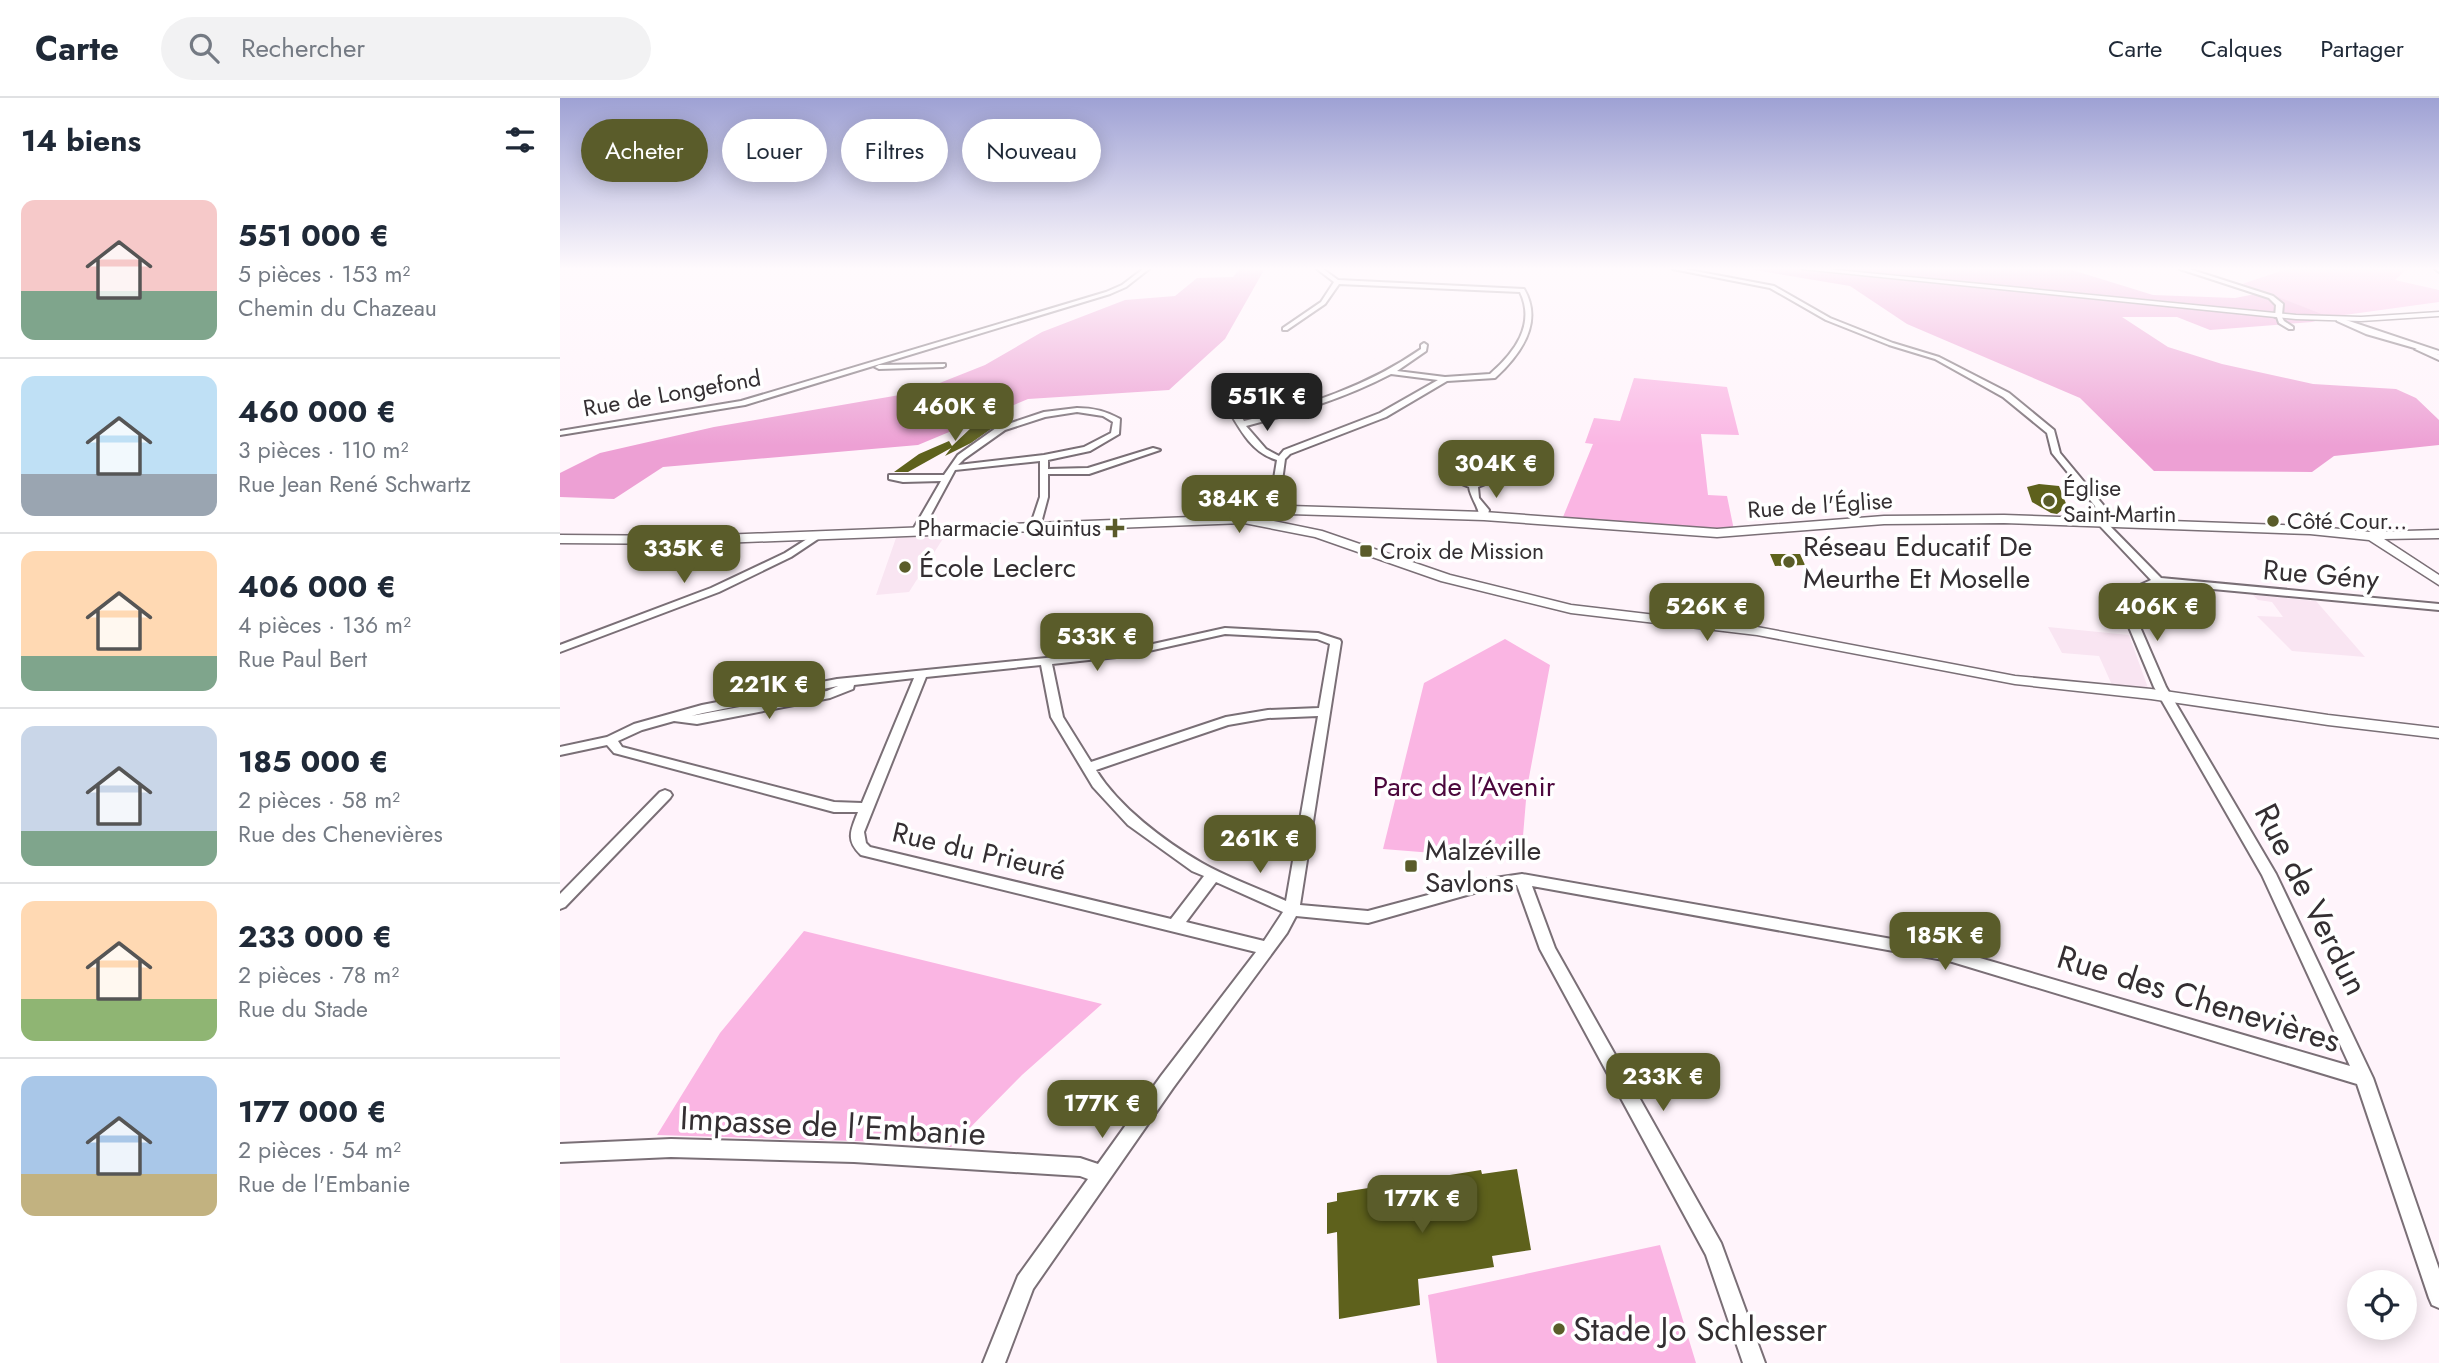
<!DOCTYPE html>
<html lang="fr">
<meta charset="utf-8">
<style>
:root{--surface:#fff;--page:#f2f2f3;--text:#1f2937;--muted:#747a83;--line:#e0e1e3;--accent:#5a5c2a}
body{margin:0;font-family:Jost,sans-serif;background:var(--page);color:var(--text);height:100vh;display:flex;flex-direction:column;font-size:26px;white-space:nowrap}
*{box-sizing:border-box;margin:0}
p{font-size:23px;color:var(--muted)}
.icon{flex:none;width:38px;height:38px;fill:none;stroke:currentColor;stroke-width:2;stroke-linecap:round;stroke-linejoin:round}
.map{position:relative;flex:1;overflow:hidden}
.side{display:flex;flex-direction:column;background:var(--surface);width:560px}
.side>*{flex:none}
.guide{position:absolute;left:21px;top:21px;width:665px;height:63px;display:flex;gap:14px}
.tools{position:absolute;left:1787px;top:1172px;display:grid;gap:14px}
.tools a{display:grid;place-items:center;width:70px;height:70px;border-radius:50%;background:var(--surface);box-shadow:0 4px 18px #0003;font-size:35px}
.price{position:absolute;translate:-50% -60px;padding:0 16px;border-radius:14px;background:var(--accent);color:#fff;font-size:23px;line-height:46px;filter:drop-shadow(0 2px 4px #0008)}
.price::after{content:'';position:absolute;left:50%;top:42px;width:21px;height:16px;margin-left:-10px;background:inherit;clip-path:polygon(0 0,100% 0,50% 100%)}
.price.selected{background:#222;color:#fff}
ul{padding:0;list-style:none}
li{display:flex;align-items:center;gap:21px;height:175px;padding:0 21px}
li+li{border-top:2px solid var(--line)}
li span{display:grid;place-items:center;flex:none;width:196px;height:140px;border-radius:14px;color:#555}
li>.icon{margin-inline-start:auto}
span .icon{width:84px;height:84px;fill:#fffc;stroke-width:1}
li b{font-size:30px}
h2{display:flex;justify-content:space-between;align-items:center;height:84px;padding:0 21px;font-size:30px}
.tag{padding:0 24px;border-radius:32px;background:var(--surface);box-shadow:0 4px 18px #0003;font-size:24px;line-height:63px}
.tag.selected{background:var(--accent);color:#fff}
header{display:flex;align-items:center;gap:42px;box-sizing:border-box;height:98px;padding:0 35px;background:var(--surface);border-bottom:2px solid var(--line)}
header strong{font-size:33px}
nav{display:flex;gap:38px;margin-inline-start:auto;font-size:24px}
.search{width:490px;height:63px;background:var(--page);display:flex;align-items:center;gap:18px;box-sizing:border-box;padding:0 24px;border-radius:38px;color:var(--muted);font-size:26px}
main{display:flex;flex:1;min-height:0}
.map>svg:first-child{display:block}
.built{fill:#f9e5f2}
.green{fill:#fab5e3}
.forest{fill:#eda0d4}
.building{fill:#5e611c}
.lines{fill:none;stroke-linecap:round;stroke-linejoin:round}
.minor-casing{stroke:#7a6f76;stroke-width:4}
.tertiary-casing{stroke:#7a6f76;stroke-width:4}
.secondary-casing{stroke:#7a6f76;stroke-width:3}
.minor{fill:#fff;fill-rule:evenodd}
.tertiary{fill:#fff;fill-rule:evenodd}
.secondary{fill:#fff;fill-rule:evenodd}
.poi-dot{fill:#5a5c2a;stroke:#fff;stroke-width:2.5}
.labels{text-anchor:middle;stroke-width:7;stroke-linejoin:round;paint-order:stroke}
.far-street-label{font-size:23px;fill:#342f32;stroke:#fff}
.far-poi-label{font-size:23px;fill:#342f32;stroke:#fff;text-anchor:start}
.poi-label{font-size:28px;fill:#342f32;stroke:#fff;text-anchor:start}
.street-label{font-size:28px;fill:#342f32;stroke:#fff}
.park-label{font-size:28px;fill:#4b073c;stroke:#fff}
.near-street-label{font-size:33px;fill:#342f32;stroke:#fff}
.near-poi-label{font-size:33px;fill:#342f32;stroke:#fff;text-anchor:start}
</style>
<header>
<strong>Carte</strong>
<div class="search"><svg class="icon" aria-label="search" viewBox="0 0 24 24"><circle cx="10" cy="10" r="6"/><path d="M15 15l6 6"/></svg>Rechercher</div>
<nav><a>Carte</a><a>Calques</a><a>Partager</a></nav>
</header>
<main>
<section class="side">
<h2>14 biens<svg class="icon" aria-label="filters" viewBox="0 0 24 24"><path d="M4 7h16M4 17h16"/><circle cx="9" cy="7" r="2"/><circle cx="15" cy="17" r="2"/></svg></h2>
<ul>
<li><span style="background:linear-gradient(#f6c9c9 65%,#7fa58c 0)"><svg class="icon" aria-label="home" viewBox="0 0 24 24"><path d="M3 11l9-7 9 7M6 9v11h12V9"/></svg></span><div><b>551 000 €</b><p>5 pièces · 153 m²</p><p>Chemin du Chazeau</p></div></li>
<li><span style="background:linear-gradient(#bfe0f5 70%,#9aa5b1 0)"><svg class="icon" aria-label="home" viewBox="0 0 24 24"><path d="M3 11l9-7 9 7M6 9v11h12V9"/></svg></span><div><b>460 000 €</b><p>3 pièces · 110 m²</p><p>Rue Jean René Schwartz</p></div></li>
<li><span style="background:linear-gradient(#ffd9b3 75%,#7fa58c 0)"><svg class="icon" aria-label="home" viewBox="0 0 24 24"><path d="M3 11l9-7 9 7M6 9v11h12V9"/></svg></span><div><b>406 000 €</b><p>4 pièces · 136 m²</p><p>Rue Paul Bert</p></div></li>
<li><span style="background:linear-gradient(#c9d6e8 75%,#7fa58c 0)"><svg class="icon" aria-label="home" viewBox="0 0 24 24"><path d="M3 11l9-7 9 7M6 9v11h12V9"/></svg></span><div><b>185 000 €</b><p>2 pièces · 58 m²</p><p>Rue des Chenevières</p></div></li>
<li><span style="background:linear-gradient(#ffd9b3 70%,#8fb573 0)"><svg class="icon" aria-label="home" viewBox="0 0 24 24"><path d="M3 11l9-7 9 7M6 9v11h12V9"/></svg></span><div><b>233 000 €</b><p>2 pièces · 78 m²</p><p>Rue du Stade</p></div></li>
<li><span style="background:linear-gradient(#a9c7e8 70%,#c2b280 0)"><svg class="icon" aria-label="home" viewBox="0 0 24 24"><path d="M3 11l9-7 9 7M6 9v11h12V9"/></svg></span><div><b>177 000 €</b><p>2 pièces · 54 m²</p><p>Rue de l'Embanie</p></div></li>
</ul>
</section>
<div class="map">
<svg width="1879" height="1265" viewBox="0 0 1879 1265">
<rect width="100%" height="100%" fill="#fff4fb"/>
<path class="built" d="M384 439 349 494 316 497 336 440Z
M1693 497 1756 503 1805 559 1732 553 1697 518 1723 519 1712 504 1698 502Z
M1488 529 1569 537 1588 590 1552 587 1539 558 1502 555Z"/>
<path class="green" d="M1727 171H1840L1846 172 1835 182 1879 192V204L1770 219 1682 186Z
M1074 280 1167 289 1179 337 1141 336 1148 397 1167 398 1174 432 1003 419 1033 346 1025 345 1034 320 1060 323Z
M895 358 912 359 928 370H922L921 380 925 382 902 383 897 378 901 369 892 361Z
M945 541 990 567 967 690 961 762 823 751 864 585Z
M244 833 542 906 462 977 391 1049 359 1045 97 1037 160 935Z
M1100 1147 1136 1265H877L868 1197Z"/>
<path class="forest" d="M679 171 704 172 665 241 609 292 468 301 358 347 103 369 54 401 0 399V375L40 355 154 329 357 294 425 267 482 234 565 202 615 198 637 180 673 179Z
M1188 171H1509L1593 197 1675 200 1705 194 1770 219 1752 224 1650 232 1617 219H1562L1608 249 1662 266 1753 286 1836 291 1856 300 1879 322V347L1774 358 1752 374 1594 373 1520 300 1347 226 1290 188Z"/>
<path class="building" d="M449 313 451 317 411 345 385 358 391 350 348 374H334L359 356 389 343 392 348 413 328Z
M1479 386 1499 388 1507 408 1497 416 1491 415 1472 404 1467 389Z
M1210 456H1240L1245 467 1215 468Z
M957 1071 971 1152 932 1158 934 1169 858 1181 860 1207 779 1221 777 1134 767 1136V1105L777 1103V1095L921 1072 922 1076Z"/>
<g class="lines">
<defs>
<path id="minor" d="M583 171H589L566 189 550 196 185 307 0 337V333L181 303 546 194 562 187Z
M757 171H763L778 182 964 191C984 225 960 257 935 280L887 283 826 319 730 356 725 361 718 413 702 426 697 423 709 412 717 362C688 354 676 323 661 299L662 297H668L684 323C746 308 808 288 861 251V247L864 245 867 247 866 253 837 273 885 279 930 276C954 255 976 227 960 194L779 186 765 206 727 232H723V230L761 204 774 184ZM831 276 878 282 820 315 724 352 719 358 706 351 686 328C736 315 785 300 831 276Z
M1113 171H1124L1214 188 1270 220 1333 245 1379 259 1449 295 1494 332 1500 355 1544 408 1547 425 1601 480 1879 506V512L1599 486 1567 499 1606 589 1716 776 1813 980 1879 1171V1210L1872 1207 1869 1200 1797 986 1389 863 972 788 995 850 1161 1145 1205 1265H1183L1146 1157 980 851 957 787 928 791 808 825 736 818 727 835 613 990 473 1191 445 1265H423L458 1178 528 1081 520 1078 294 1064 111 1059 0 1064V1046L111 1041 294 1046 520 1060 538 1066 601 978 696 854 301 757C285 742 291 732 298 714H274L58 656 54 655 47 647 0 657V649L47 639 74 626 142 607 277 581 566 552 665 530 758 535 780 542 781 544 740 807 808 813 928 781 962 776 1389 851 1790 968 1702 777 1594 589 1556 498 1591 482 1540 428 1535 408 1492 355 1487 335 1443 299 1375 261 1329 247 1266 222 1210 190ZM665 536 757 541 770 546 759 610 708 612 666 619 531 664 503 619 492 566 566 558ZM481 567 491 619 533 689 568 727 632 773 644 778 611 821 310 749 306 745 304 734 366 579ZM354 580 302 705 274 704 62 649 58 643 82 632 114 623 137 626 270 600 293 591 294 587ZM278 588 267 593 131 618 143 615ZM758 618 726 803C698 790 668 780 642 765 604 743 559 709 536 672L668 627 708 620ZM656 784 723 814 704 843 626 824Z
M1875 171H1879V174Z
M1716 216H1720L1724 223 1733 229V231H1729L1719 225Z
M1861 248 1879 257V262L1855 251Z
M385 266V268L383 269 319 271 315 269 319 267Z
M517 310C533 310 546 313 560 321L559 336 530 353 488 362V371L528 370 593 350 600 352 529 376H488V399L480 429 475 432 470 429 480 399V363L395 372 361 435 359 437H353L351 435 381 383 343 384 329 381V377H384L398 357 436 330 484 314ZM517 314 543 318 553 324 551 335 524 349 484 357 398 367 404 361 445 332 485 319Z
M906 354 931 365 937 376 933 383 918 389 919 400 929 412 927 420 924 421 919 418C919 409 911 401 909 389L892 382 893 369 883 361 889 355ZM894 359C908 358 922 364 929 376 921 386 909 385 899 379L901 368 892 361Z
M258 434 261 435V439L231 459 159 494 0 554V547L151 490 225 455Z
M105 692 110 694 112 697 110 700 5 809 0 811V796L100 694Z"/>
<path id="tertiary" d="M1620 171H1629L1713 198 1723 206 1722 217 1715 219 1716 207 1709 200Z
M1777 219 1879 253V257L1806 236 1777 223Z"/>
<path id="secondary" d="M1242 171H1266L1736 217 1801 219 1879 214V218L1801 223 1736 221Z
M730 408 924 414 1157 431 1324 418 1444 417 1750 428 1810 434 1879 432V440L1824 441 1879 477V487L1809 442 1750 436 1444 425 1324 426 1157 439 924 422 730 416 689 418 762 433 890 477 1011 507 1197 529 1455 578 1591 591 1768 617 1879 630V640L1768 627 1591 601 1455 586 1197 537 1011 515 881 483 755 439 684 425 135 446 0 445V437L135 438 683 417 681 415 687 411Z"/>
</defs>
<use href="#minor" class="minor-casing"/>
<use href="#tertiary" class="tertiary-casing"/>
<use href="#secondary" class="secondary-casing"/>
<use href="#minor" class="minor"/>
<use href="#tertiary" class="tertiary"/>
<use href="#secondary" class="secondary"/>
</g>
<linearGradient id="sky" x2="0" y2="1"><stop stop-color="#9ea1d4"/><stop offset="0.49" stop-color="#fffafd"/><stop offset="1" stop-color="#fffafd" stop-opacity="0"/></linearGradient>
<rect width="1879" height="348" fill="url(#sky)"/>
<g class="poi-dot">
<circle cx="1489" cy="403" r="7"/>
<circle cx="1713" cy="423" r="7"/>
<path d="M551.5 419.5h7v7h7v7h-7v7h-7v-7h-7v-7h7z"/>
<rect x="799" y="446" width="14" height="14" rx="3.5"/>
<circle cx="1229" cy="464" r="7"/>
<circle cx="345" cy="469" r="7"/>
<rect x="844" y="761" width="14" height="14" rx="3.5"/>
<circle cx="999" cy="1231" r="7"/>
</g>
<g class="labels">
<g class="far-street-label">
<text transform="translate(112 295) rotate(-10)" y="8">Rue de Longefond</text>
<text transform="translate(1260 407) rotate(-4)" y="8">Rue de l'Église</text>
</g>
<g class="far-poi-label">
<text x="1503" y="398">Église<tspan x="1503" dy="26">Saint-Martin</tspan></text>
<text x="1727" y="431">Côté Cour...</text>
<text x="541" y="438" text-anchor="end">Pharmacie Quintus</text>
<text x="820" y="461">Croix de Mission</text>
</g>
<g class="poi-label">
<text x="1243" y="458">Réseau Educatif De<tspan x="1243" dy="32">Meurthe Et Moselle</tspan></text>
<text x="359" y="479">École Leclerc</text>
<text x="865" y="762">Malzéville<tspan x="865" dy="32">Savlons</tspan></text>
</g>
<g class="street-label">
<text transform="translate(1761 476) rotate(5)" y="10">Rue Gény</text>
<text transform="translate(419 753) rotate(13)" y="10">Rue du Prieuré</text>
</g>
<g class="park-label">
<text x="904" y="698">Parc de l’Avenir</text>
</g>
<g class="near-street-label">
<text transform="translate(1752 801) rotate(63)" y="12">Rue de Verdun</text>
<text transform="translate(1639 900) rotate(17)" y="12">Rue des Chenevières</text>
<text transform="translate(273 1027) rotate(3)" y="12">Impasse de l'Embanie</text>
</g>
<g class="near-poi-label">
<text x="1013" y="1243">Stade Jo Schlesser</text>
</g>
</g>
</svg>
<div class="tools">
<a><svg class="icon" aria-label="locate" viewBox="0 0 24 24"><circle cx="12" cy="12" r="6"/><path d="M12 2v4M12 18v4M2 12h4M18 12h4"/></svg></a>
</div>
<b class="price selected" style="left:707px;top:335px">551K €</b>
<b class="price" style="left:395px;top:345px">460K €</b>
<b class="price" style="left:936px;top:402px">304K €</b>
<b class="price" style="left:679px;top:437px">384K €</b>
<b class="price" style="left:124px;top:487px">335K €</b>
<b class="price" style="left:1147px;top:545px">526K €</b>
<b class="price" style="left:1597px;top:545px">406K €</b>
<b class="price" style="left:537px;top:575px">533K €</b>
<b class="price" style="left:209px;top:623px">221K €</b>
<b class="price" style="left:700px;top:777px">261K €</b>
<b class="price" style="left:1385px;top:874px">185K €</b>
<b class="price" style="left:1103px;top:1015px">233K €</b>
<b class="price" style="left:542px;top:1042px">177K €</b>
<b class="price" style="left:862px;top:1137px">177K €</b>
<div class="guide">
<a class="tag selected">Acheter</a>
<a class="tag">Louer</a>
<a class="tag">Filtres</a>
<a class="tag">Nouveau</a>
</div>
</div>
</main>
